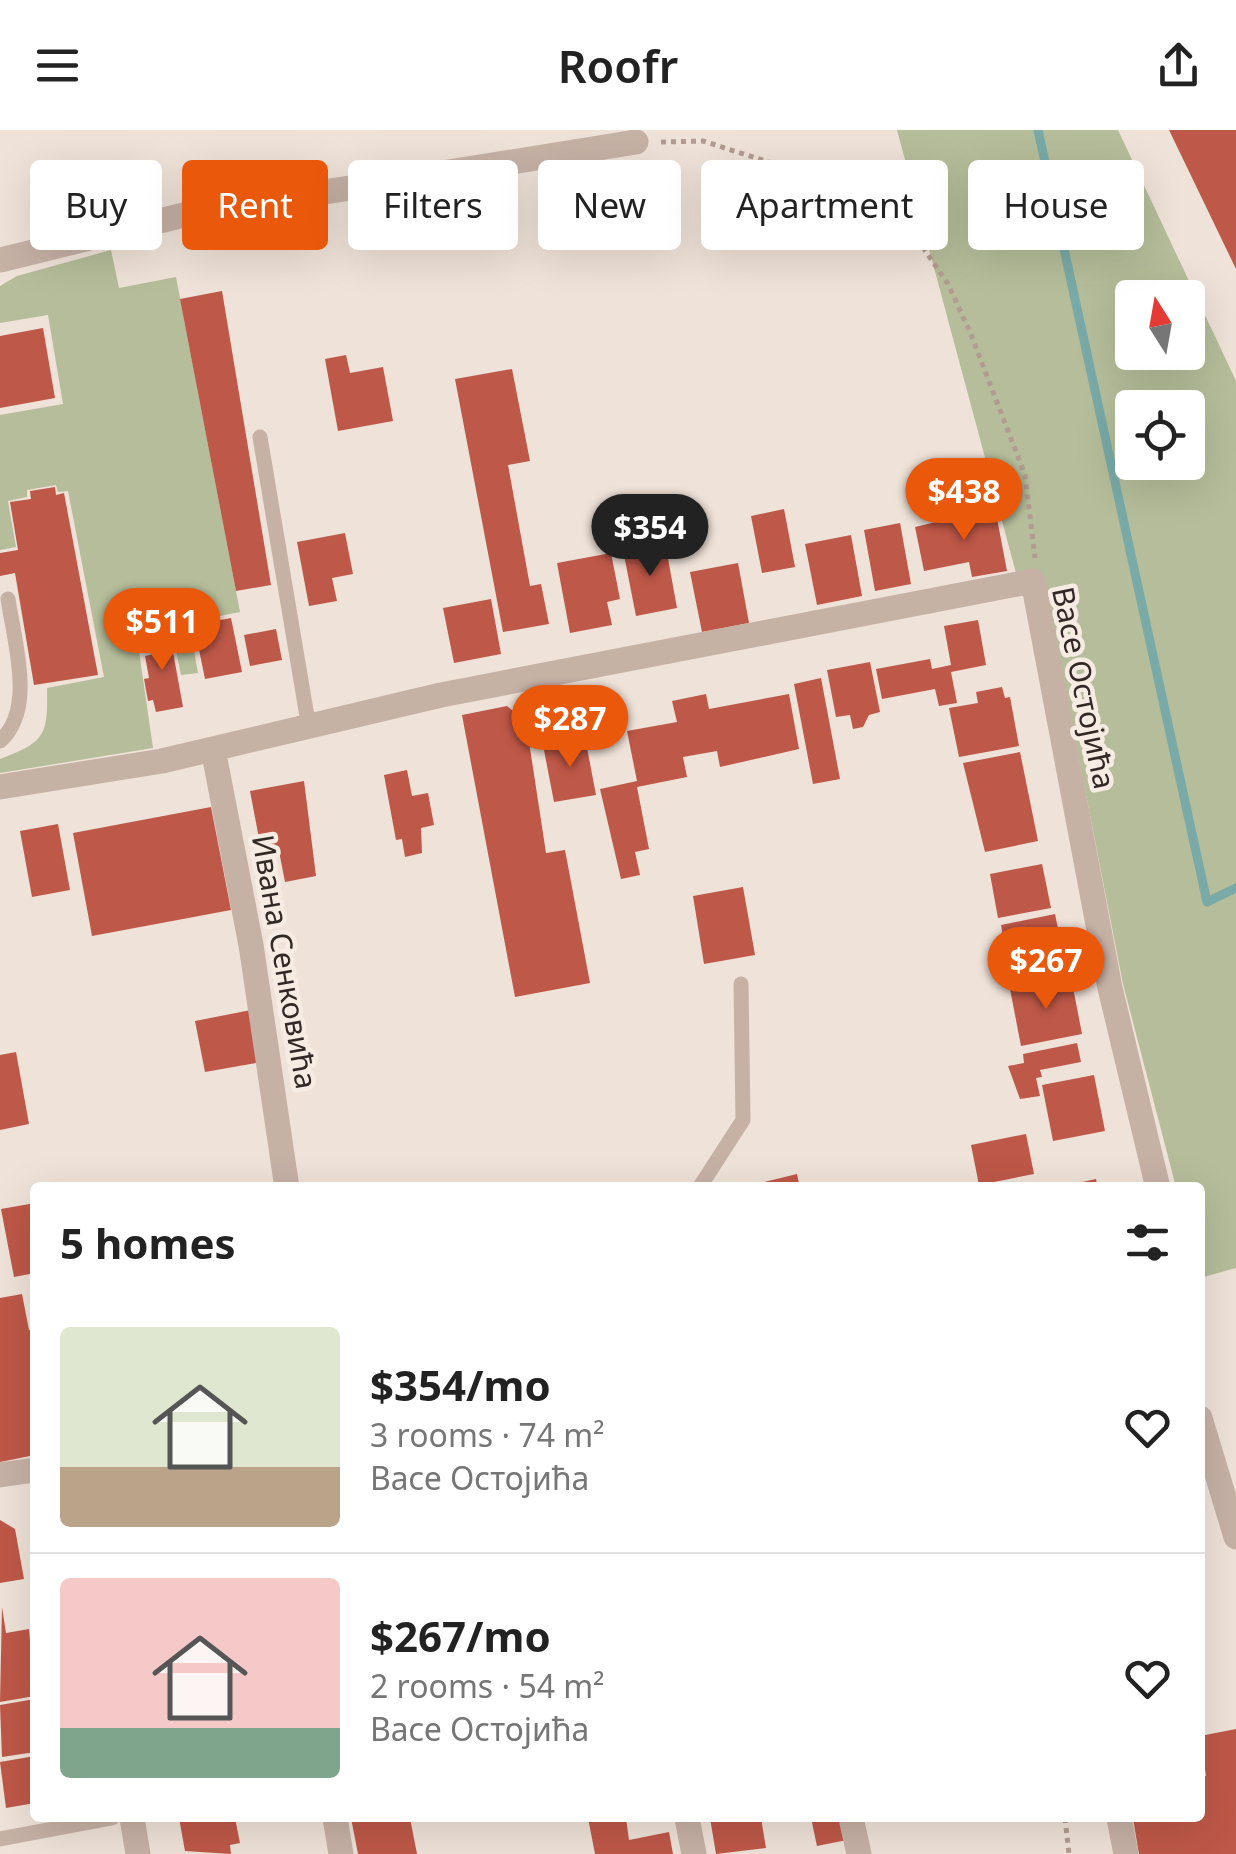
<!DOCTYPE html>
<meta charset="utf-8">
<style>
:root{--surface:#fff;--page:#f2f2f2;--text:#222;--muted:#767676;--line:#e0e0e0;--accent:#ea580c}
body{margin:0;font-family:"Noto Sans",sans-serif;background:var(--page);color:var(--text);height:100vh;display:flex;flex-direction:column;font-size:38px;white-space:nowrap}
*{box-sizing:border-box;margin:0}
p{font-size:32px;color:var(--muted)}
.icon{flex:none;width:55px;height:55px;fill:none;stroke:currentColor;stroke-width:2;stroke-linecap:round;stroke-linejoin:round}
.map{position:relative;flex:1;overflow:hidden}
.panel{position:absolute;left:30px;top:1052px;width:1175px;height:640px;display:flex;flex-direction:column;background:var(--surface);border-radius:10px;box-shadow:0 10px 40px #0002}
.panel>*{flex:none}
.banner{position:absolute;left:30px;top:30px;width:1178px;height:90px;display:flex;gap:20px}
.needle{width:65px;rotate:349deg}
.controls{position:absolute;left:1115px;top:150px;display:grid;gap:20px}
.controls a{display:grid;place-items:center;width:90px;height:90px;border-radius:10px;background:var(--surface);box-shadow:0 10px 40px #0002;font-size:50px}
.price{position:absolute;translate:-50% -85px;padding:0 22px;border-radius:35px;background:var(--accent);color:#fff;font-size:32px;line-height:65px;filter:drop-shadow(0 2px 5px #0008)}
.price::after{content:'';position:absolute;left:50%;top:60px;width:30px;height:22px;margin-left:-15px;background:inherit;clip-path:polygon(0 0,100% 0,50% 100%)}
.price.on{background:#222;color:#fff}
ul{padding:0;list-style:none}
li{display:flex;align-items:center;gap:30px;height:250px;padding:0 30px}
li+li{border-top:2px solid var(--line)}
li span{display:grid;place-items:center;flex:none;width:280px;height:200px;border-radius:10px;color:#555}
li>.icon{margin-inline-start:auto}
span .icon{width:120px;height:120px;fill:#fffc;stroke-width:1}
li b{font-size:42px}
h2{display:flex;justify-content:space-between;align-items:center;height:120px;padding:0 30px;font-size:42px}
.tag{padding:0 35px;border-radius:10px;background:var(--surface);box-shadow:0 10px 40px #0002;font-size:35px;line-height:90px}
.tag.on{background:var(--accent);color:#fff}
header{display:flex;justify-content:space-between;align-items:center;height:130px;padding:0 30px;background:var(--surface);font-size:45px;font-weight:600}
.map>svg:first-child{display:block}
.green{fill:#b5bd9a;fill-rule:evenodd}
.lines{fill:none;stroke-linecap:round;stroke-linejoin:round}
.stream{stroke:#79aaa7;stroke-width:9}
.building{fill:#be5848}
.path{stroke:#b29b90;stroke-width:5;stroke-dasharray:5 5;stroke-linecap:butt}
.lane{stroke:#c6b1a5;stroke-width:15}
.street{stroke:#c6b1a5;stroke-width:25}
.labels{text-anchor:middle;stroke-width:9;stroke-linejoin:round;paint-order:stroke}
.street-label{font-size:30px;fill:#322926;stroke:#f7ece4}
</style>
<header><svg class="icon" aria-label="menu" viewBox="0 0 24 24"><path d="M4 6h16M4 12h16M4 18h16"/></svg>Roofr<svg class="icon" aria-label="share" viewBox="0 0 24 24"><path d="M12 15V3M7 8l5-5 5 5M5 13v7h14v-7"/></svg></header>
<div class="map">
<svg width="1236" height="1724" viewBox="0 0 1236 1724">
<rect width="100%" height="100%" fill="#efe2d8"/>
<path class="green" d="M897 0H1118L1236 251V1138L1200 1148V1058L1176 1057 1123 854 1057 516 1016 443ZM1132 168H1188V222H1132ZM1132 278H1188V332H1132Z
M111 120 119 158 176 147 240 482 189 492 198 543 181 545 171 495 136 501 153 618 0 643V629C45 612 48 606 47 558L104 547 68 361 58 362 56 355 27 360V367L8 371 16 417 0 420V285L63 274 48 185 0 193V156L17 146Z"/>
<g class="lines">
<path class="stream" d="M1038 0 1207 772 1236 758"/>
</g>
<path class="building" d="M1169 0H1236V139Z
M222 161 271 455 236 461 180 169Z
M43 198 55 268 0 278V206Z
M346 225 350 243 383 237 393 291 338 301 325 229Z
M512 239 530 331 508 335 530 456 541 454 549 494 503 502 455 249Z
M55 357 56 365 64 363 98 545 34 555 15 443 0 446V423L18 420 10 372 31 369 30 361Z
M995 378 1007 441 972 447 969 432 924 441 915 397Z
M784 379 795 437 762 443 751 386Z
M900 393 911 454 875 461 864 400Z
M345 403 353 444 332 448 337 471 309 476 297 412Z
M851 405 862 466 817 475 805 414Z
M665 412 677 478 636 486 623 420Z
M611 423 620 469 607 472 612 495 570 503 557 433Z
M738 433 749 493 702 502 690 442Z
M491 469 501 524 454 533 443 478Z
M231 488 242 542 205 549 194 495Z
M978 490 986 535 951 542 957 573 939 576 935 559 882 569 876 539 930 529 932 539 951 535 944 496Z
M276 499 282 530 250 536 244 505Z
M169 500 183 577 156 582 153 570 148 571 144 549 149 548 145 526 154 524 152 513 143 515 141 505Z
M870 532 880 582 869 585 863 597 853 599 850 585 836 587 827 540Z
M821 548 840 649 813 654 794 554Z
M1002 557 1005 568 1010 567 1019 616 959 627 949 578 978 573 976 562Z
M706 564 709 579 789 564 799 619 720 637 717 621 683 627 687 647 637 657 649 719 635 722 640 745 621 749 600 659 637 651 627 601 677 592 672 571Z
M507 576 526 592 546 723 565 720 590 853 515 867 462 585Z
M585 607 596 665 554 672 543 615Z
M1020 622 1038 711 985 722 963 633Z
M407 640 412 666 428 663 434 695 421 698 422 723 405 727 402 709 396 710 384 645Z
M304 651 316 746 285 752 278 716 261 719 250 661Z
M211 677 231 780 92 806 73 703Z
M58 694 70 760 32 767 20 701Z
M1042 734 1051 778 998 788 990 744Z
M743 757 755 825 704 834 693 766Z
M1055 784 1064 828 1009 839 1001 795Z
M1071 847 1082 904 1021 916 1010 859Z
M251 880 261 932 205 942 195 891Z
M1077 913 1081 932 1040 940 1042 947 1036 948 1040 966 1020 969 1008 936 1024 933 1023 924Z
M16 922 29 994 0 1000V925Z
M1094 945 1105 1001 1053 1011 1042 955Z
M1026 1004 1034 1044 979 1055 971 1015Z
M797 1044 800 1058H747V1056Z
M1096 1049 1098 1058H1065L1064 1056Z
M35 1073V1143L14 1147 1 1079Z
M22 1164 29 1200 35 1199V1325L0 1332V1168Z
M0 1390 15 1399 24 1449 0 1453Z
M2 1477 6 1503 29 1499 35 1566 0 1572Z
M35 1569V1622L2 1627 0 1575Z
M1236 1599V1724H1139L1133 1689 1200 1688V1646H1206L1200 1606Z
M35 1626V1673L6 1678 0 1632Z
M179 1688H235L240 1713 230 1715 231 1724 185 1721Z
M351 1688H410L417 1724H358Z
M588 1688H626L629 1710 669 1702 673 1724H595Z
M710 1688H761L766 1718 716 1724Z
M811 1688H842L847 1710 817 1716Z"/>
<g class="lines">
<path class="path" d="M661 12 703 11 834 53 884 81 922 116 948 154 970 202 1025 345 1035 428
M1065 1688 1069 1724"/>
<path class="lane" d="M260 307 309 598
M0 611C36 580 14 511 8 469
M699 1058 743 990 741 854
M0 1709 112 1688"/>
<path class="street" d="M0 130 188 84 636 12
M213 619 251 815 287 1058
M0 657 162 631 441 565 1033 451 1110 858 1158 1058
M1200 1288 1236 1407
M0 1345 35 1340
M132 1688 138 1724
M335 1688 341 1724
M687 1688 694 1724
M851 1688 859 1724
M1119 1688 1126 1724"/>
</g>
<g class="labels">
<g class="street-label">
<text transform="translate(1083 558) rotate(78)" y="10">Васе Остојића</text>
<text transform="translate(284 832) rotate(80)" y="10">Ивана Сенковића</text>
</g>
</g>
</svg>
<div class="controls">
<a><svg class="needle" viewBox="-14 -14 28 28"><path d="M0-13l5 13h-10z" fill="#e53935"/><path d="M0 13l5-13h-10z" fill="#767676"/></svg></a>
<a><svg class="icon" aria-label="locate" viewBox="0 0 24 24"><circle cx="12" cy="12" r="6"/><path d="M12 2v4M12 18v4M2 12h4M18 12h4"/></svg></a>
</div>
<b class="price" style="left:964px;top:413px">$438</b>
<b class="price on" style="left:650px;top:449px">$354</b>
<b class="price" style="left:162px;top:543px">$511</b>
<b class="price" style="left:570px;top:640px">$287</b>
<b class="price" style="left:1046px;top:882px">$267</b>
<div class="banner">
<a class="tag">Buy</a>
<a class="tag on">Rent</a>
<a class="tag">Filters</a>
<a class="tag">New</a>
<a class="tag">Apartment</a>
<a class="tag">House</a>
</div>
<section class="panel">
<h2>5 homes<svg class="icon" aria-label="filters" viewBox="0 0 24 24"><path d="M4 7h16M4 17h16"/><circle cx="9" cy="7" r="2"/><circle cx="15" cy="17" r="2"/></svg></h2>
<ul>
<li><span style="background:linear-gradient(#dfe7d0 70%,#b9a48a 0)"><svg class="icon" aria-label="home" viewBox="0 0 24 24"><path d="M3 11l9-7 9 7M6 9v11h12V9"/></svg></span><div><b>$354/mo</b><p>3 rooms · 74 m²</p><p>Васе Остојића</p></div><svg class="icon" aria-label="heart" viewBox="0 0 24 24"><path d="M12 20l-8-8c-3-5 5-10 8-4 3-6 11-1 8 4z"/></svg></li>
<li><span style="background:linear-gradient(#f6c9c9 75%,#7fa58c 0)"><svg class="icon" aria-label="home" viewBox="0 0 24 24"><path d="M3 11l9-7 9 7M6 9v11h12V9"/></svg></span><div><b>$267/mo</b><p>2 rooms · 54 m²</p><p>Васе Остојића</p></div><svg class="icon" aria-label="heart" viewBox="0 0 24 24"><path d="M12 20l-8-8c-3-5 5-10 8-4 3-6 11-1 8 4z"/></svg></li>
</ul>
</section>
</div>
